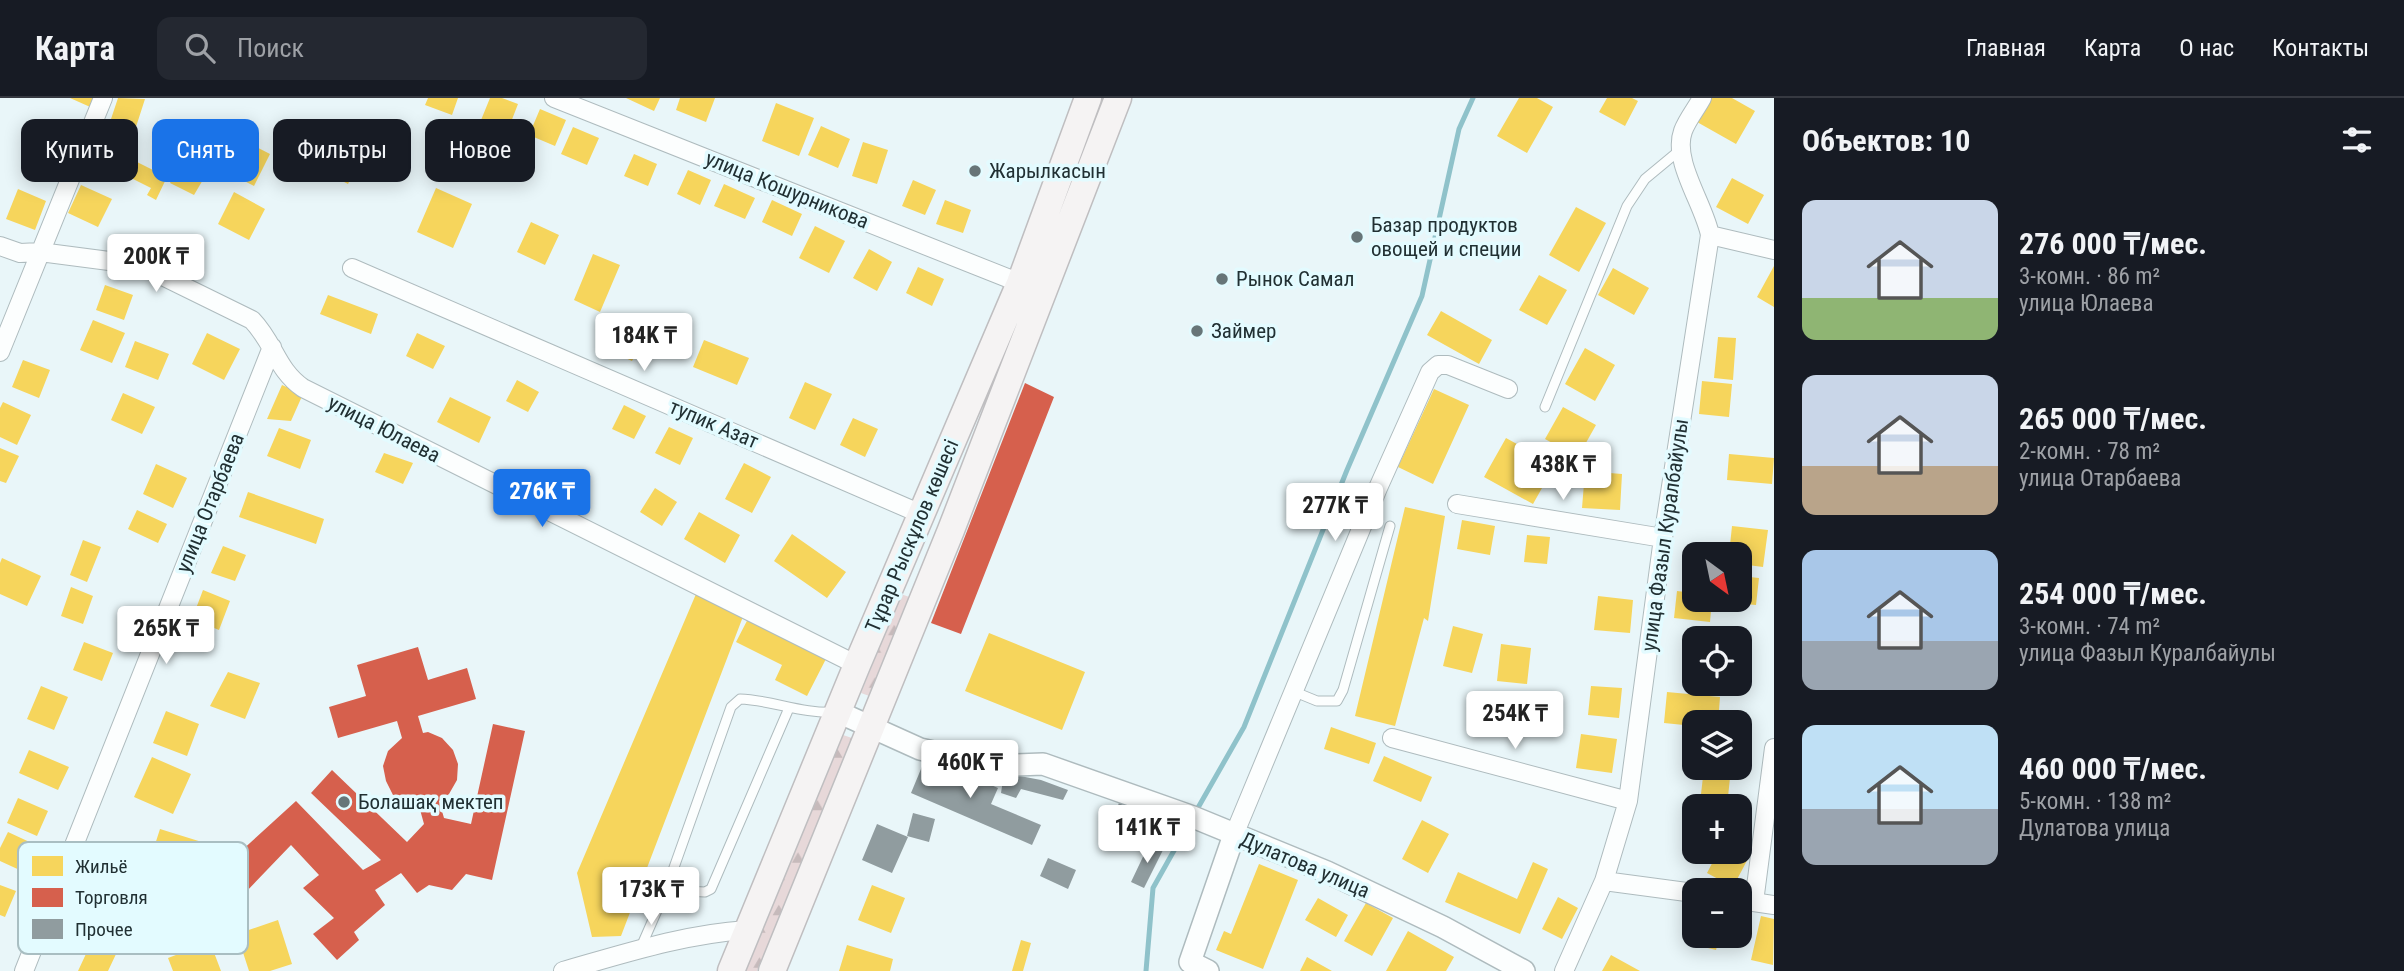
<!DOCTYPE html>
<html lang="ru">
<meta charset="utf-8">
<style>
:root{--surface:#171b24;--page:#242831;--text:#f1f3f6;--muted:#9ea1a6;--line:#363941;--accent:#1a73e8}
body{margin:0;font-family:"Roboto Condensed",sans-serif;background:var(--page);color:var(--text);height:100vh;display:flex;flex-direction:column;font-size:26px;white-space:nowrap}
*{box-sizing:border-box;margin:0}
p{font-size:23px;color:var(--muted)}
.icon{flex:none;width:38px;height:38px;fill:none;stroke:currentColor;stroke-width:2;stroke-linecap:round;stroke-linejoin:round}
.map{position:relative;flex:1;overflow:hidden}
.panel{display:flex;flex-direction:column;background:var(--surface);width:630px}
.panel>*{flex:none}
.top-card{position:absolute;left:21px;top:21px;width:665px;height:63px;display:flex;gap:14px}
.needle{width:46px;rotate:147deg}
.tools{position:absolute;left:1682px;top:444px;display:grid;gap:14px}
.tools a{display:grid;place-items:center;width:70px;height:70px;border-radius:14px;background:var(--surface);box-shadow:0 4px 18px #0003;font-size:35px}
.price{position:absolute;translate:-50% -60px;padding:0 16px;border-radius:7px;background:#fff;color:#222;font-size:23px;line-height:46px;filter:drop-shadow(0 2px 4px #0008)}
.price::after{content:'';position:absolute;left:50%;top:42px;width:21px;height:16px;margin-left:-10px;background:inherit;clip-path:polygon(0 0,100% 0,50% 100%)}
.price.current{background:var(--accent);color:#fff}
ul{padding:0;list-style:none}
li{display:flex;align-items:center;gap:21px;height:175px;padding:0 28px}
li span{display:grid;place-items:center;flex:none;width:196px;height:140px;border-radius:14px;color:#555}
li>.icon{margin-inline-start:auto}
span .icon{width:84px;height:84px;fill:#fffc;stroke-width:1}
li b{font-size:30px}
h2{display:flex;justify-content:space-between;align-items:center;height:84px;padding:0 28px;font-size:30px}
.tag{padding:0 24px;border-radius:14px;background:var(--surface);box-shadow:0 4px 18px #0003;font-size:24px;line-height:63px}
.tag.current{background:var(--accent);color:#fff}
header{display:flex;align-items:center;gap:42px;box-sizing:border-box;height:98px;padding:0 35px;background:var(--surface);border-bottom:2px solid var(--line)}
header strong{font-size:33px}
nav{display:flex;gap:38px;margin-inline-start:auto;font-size:24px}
.search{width:490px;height:63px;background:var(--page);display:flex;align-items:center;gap:18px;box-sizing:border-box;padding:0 24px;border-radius:14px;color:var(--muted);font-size:26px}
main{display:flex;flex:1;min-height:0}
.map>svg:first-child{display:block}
.forest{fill:url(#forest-firs)}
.homes{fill:#f6d55c}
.shops{fill:#d6604d}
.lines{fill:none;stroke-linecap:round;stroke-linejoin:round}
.stream{stroke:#8fc2ca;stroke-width:5}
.building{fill:#909c9f}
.service-casing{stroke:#aebbbe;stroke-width:11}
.minor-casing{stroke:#aebbbe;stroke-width:20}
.tertiary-casing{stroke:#aebbbe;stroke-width:24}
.primary-casing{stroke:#bfbec0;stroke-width:29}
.service{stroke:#fcfefe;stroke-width:9}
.minor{stroke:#fcfefe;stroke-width:18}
.tertiary{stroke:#fcfefe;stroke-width:21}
.primary{stroke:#f5f3f3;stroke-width:26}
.poi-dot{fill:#677578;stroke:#e3fbff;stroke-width:2.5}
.labels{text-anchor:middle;stroke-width:7;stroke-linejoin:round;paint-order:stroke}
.poi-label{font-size:21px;fill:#213033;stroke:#e3fbff;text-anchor:start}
.street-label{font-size:21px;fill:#213033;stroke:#e3fbff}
.key{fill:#e3fbff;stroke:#a9bec2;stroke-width:2}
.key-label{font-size:19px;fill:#213033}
</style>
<header>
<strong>Карта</strong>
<div class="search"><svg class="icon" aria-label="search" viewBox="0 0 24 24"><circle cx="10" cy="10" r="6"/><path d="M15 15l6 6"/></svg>Поиск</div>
<nav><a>Главная</a><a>Карта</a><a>О нас</a><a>Контакты</a></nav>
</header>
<main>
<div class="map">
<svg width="1774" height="873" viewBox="0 0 1774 873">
<defs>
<pattern id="forest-firs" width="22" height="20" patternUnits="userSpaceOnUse" patternTransform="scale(1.75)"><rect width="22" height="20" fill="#e7d8d9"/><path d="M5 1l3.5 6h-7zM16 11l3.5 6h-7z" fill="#c6babb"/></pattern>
</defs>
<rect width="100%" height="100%" fill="#e9f6f9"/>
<path class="forest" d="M901 496 912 500 872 599 861 595Z
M843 637 855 641 757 873H745Z"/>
<path class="homes" d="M70 0H102L97 12Z
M118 0 145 1 134 35 109 27Z
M428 0H458L452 17 425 7Z
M490 0H502L518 6 506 37 479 27Z
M626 0H660L654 13Z
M680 0H715L706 24 676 12Z
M1519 0H1537L1553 9 1527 55 1497 38Z
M1607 0H1632L1638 3 1625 28 1599 14Z
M1710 0H1732L1755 13 1736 46 1697 24Z
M776 5 814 20 799 58 762 43Z
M540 11 566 22 555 48 529 37Z
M821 28 850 41 838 70 808 57Z
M573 29 599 40 587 67 561 56Z
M332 37 364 53 348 86 315 69Z
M239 40 270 56 254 88 223 72Z
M863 44 888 52 877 86 852 78Z
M634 56 657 66 648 88 624 78Z
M129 60 167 79 156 102 147 97 151 90 121 75Z
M179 67 204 80 194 97 170 85Z
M688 72 711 82 700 107 677 96Z
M1732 80 1764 97 1748 126 1716 109Z
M913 82 936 92 925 117 902 108Z
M724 86 755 100 745 121 714 108Z
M81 87 112 101 98 129 68 115Z
M436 90 472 106 453 150 417 134Z
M18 91 46 103 35 132 6 121Z
M234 94 265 111 249 142 218 126Z
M772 102 802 116 792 138 762 124Z
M945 102 971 112 963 135 936 126Z
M1576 109 1606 125 1579 174 1549 157Z
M531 124 559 137 545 167 517 154Z
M815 128 845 143 829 175 799 160Z
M869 151 892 164 877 193 853 180Z
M593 156 620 167 600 214 574 202Z
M1774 168V209L1757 199Z
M918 169 944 181 932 208 906 195Z
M1613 170 1649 190 1634 217 1598 197Z
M1539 177 1567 192 1547 227 1519 212Z
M105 187 133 197 124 222 96 212Z
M328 197 378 216 371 236 320 216Z
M1441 213 1492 242 1479 266 1427 237Z
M93 222 125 235 112 265 80 252Z
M613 223 645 238 632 263 601 249Z
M207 235 240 251 224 282 192 266Z
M417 235 445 248 433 271 406 258Z
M1718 239 1736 240 1733 282 1714 280Z
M704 242 749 260 737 287 693 269Z
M135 243 169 256 158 282 125 269Z
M1585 250 1615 267 1595 303 1565 286Z
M23 262 50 272 39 300 12 289Z
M517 282 539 294 528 314 506 303Z
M1702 283 1732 286 1729 319 1699 316Z
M805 284 832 296 815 332 789 320Z
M282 287 303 296 291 323 267 321Z
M1434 291 1469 307 1433 386 1398 369Z
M123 295 155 309 142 336 111 322Z
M450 299 491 319 479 345 437 324Z
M3 304 31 317 17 347 0 339V310Z
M624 307 646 318 634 341 612 331Z
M1563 309 1596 327 1578 359 1545 341Z
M853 320 878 331 865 359 840 347Z
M669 329 693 340 680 367 655 355Z
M279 330 311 342 300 371 267 358Z
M1506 340 1555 367 1533 406 1484 379Z
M0 350 19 358 6 385 0 383Z
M384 355 413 365 403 386 375 374Z
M1729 356 1774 360 1772 386 1727 382Z
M744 365 771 379 752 415 725 401Z
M156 366 187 380 173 410 143 396Z
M1585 373 1622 376 1620 412 1582 410Z
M655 390 677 404 662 428 640 414Z
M248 394 324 421 316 446 239 419Z
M1405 409 1445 418 1428 523 1424 520 1395 628 1355 618Z
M137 412 167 426 158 445 128 431Z
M699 414 740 437 725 465 684 441Z
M1462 422 1495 428 1490 457 1457 451Z
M1732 428 1768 432 1763 469 1740 466V457H1729Z
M792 436 846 474 827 500 774 463Z
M1527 437 1550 439 1547 466 1524 464Z
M83 442 101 449 87 484 70 477Z
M223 448 246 457 235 483 211 475Z
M2 460 41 478 27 508 0 496V465Z
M1740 478 1759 480 1756 507 1733 505V502H1740Z
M71 489 93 498 83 526 61 518Z
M203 492 230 503 219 532 192 521Z
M1677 493 1694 495V502H1712L1710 524 1674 520Z
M696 496 744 516 621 838 592 839 577 775Z
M1598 498 1633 502 1630 535 1594 532Z
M750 517 828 557 807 598 775 582 782 567 736 544Z
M1453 528 1483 536 1472 575 1443 568Z
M989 535 1085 574 1062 632 965 593Z
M84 544 113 555 102 583 73 572Z
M1501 546 1531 550 1527 586 1497 583Z
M228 574 260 585 245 621 210 608Z
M41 588 68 599 54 632 27 621Z
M1591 588 1622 590 1619 620 1588 617Z
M1667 594 1720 599 1718 625H1694V628L1664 625Z
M166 613 199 626 187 658 153 645Z
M1331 629 1376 645 1369 666 1324 651Z
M1581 636 1617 641 1612 675 1576 670Z
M29 652 69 669 58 692 19 675Z
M1384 658 1432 679 1421 704 1373 683Z
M152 659 191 676 173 716 134 699Z
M1704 670H1731L1728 699 1701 696Z
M18 700 48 713 37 738 7 725Z
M1422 722 1449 736 1428 775 1402 761Z
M160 731 205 745 194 779 149 765Z
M8 734 36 747 24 774 0 763V750Z
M1740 749 1751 755 1733 789 1707 775 1718 754H1740Z
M1533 764 1548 771 1520 836 1445 804 1458 774 1517 801Z
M1259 766 1298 782 1263 871 1216 852 1224 833 1231 836Z
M0 787 16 793 5 819 0 817Z
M872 787 905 800 891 835 858 822Z
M1558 799 1578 810 1562 841 1542 831Z
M1318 800 1348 817 1336 839 1305 822Z
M1366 805 1393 820 1372 858 1344 843Z
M1761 818 1774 821 1773 867 1751 862Z
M278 822 292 866 270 873H249L237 836Z
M1408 833 1454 859 1446 873H1386Z
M1694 838H1720L1716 852 1692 846Z
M1021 842 1031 845 1023 873H1012Z
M92 843 117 854 108 873H78Z
M210 844 221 873H173L168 860Z
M847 847 893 861 890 873H839Z
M1611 857 1640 873H1602Z
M1307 859 1332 873H1300Z"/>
<path class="shops" d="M1025 285 1054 299 961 536 931 525Z
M418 549 428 582 467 570 476 601 418 618 423 635 428 634 442 640 453 652 458 666 457 682 449 696 439 703 444 720 471 726 493 626 525 633 492 782 466 776 452 792 429 787 417 795 401 775 375 792 385 807 354 834 359 842 337 862 313 836 334 820 303 790 319 777 291 747 244 796 217 775 296 703 363 772 381 762 311 695 332 672 407 744 424 726 419 708 406 706 393 697 386 683 383 668 388 653 402 640 397 623 338 640 329 609 366 598 357 567Z"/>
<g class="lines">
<path class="stream" d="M1195 715 1244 629 1347 372 1422 198 1459 31 1473 0
M1146 873 1153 790 1190 724"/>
</g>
<path class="building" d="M926 659 998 690 991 706 1041 727 1032 747 911 695Z
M1004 675 1041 682 1068 692 1063 702 1021 691 1016 700 1001 695Z
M1119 705 1172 728 1164 747 1111 724Z
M913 715 935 721 929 744 907 738Z
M877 726 908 739 892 775 862 762Z
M1150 744 1164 750 1144 790 1131 784Z
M1048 760 1076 772 1068 791 1040 778Z"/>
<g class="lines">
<defs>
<path id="service" d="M1545 309 1627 108 1645 81 1680 52
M1295 594 1317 603H1337L1343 592 1390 428
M666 792 705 794 711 791 789 610
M641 849 666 792 731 609 740 601C772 602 802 616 835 614"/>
<path id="minor" d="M554 0 1020 185
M1710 137 1774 152
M0 148 20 155 40 154 140 167 252 222C275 246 276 271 303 290L857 567
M352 170 921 416
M0 254 103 0
M1457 406 1663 440
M1392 640 1628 703
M1234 737 1378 390 1430 274 1438 267H1448L1508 291
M1604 783 1694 795
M1740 802 1774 807
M1754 804 1774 650
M24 873 272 249
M563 873C623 856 684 836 747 832
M1564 873 1604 783 1628 703 1663 440 1710 137C1704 106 1672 63 1683 33 1687 22 1696 11 1702 0"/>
<path id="tertiary" d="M838 614 920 651 992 668 1043 666 1193 719 1327 774 1443 829 1524 873
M1208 873 1190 864 1234 737"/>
<path id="primary" d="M731 873 857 567 1020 185 1088 0
M772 873 951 432 1118 0"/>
</defs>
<use href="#service" class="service-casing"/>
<use href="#minor" class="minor-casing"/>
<use href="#tertiary" class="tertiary-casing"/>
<use href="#primary" class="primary-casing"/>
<use href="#service" class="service"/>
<use href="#minor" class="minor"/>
<use href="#tertiary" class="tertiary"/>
<use href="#primary" class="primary"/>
</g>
<g class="poi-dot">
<circle cx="975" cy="73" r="7"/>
<circle cx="1357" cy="139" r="7"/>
<circle cx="1222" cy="181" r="7"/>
<circle cx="1197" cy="233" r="7"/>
<circle cx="344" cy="704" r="7"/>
</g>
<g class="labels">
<g class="poi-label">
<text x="989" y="80">Жарылкасын</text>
<text x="1371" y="134">Базар продуктов<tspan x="1371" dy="24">овощей и специи</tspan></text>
<text x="1236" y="188">Рынок Самал</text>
<text x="1211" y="240">Займер</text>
<text x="358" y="711">Болашақ мектеп</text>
</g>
<g class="street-label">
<text transform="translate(787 92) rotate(22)" y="7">улица Кошурникова</text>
<text transform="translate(714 326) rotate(23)" y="7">тупик Азат</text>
<text transform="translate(384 331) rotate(27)" y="7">улица Юлаева</text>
<text transform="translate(210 405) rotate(-68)" y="7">улица Отарбаева</text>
<text transform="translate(1665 437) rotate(-82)" y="7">улица Фазыл Куралбайулы</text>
<text transform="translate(912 438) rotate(-67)" y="7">Тұрар Рыскұлов көшесі</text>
<text transform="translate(1305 767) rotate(23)" y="7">Дулатова улица</text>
</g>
</g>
<rect x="18" y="744" width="230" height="112" rx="10" class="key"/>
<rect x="32" y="758" width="31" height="20" fill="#f6d55c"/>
<rect x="32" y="790" width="31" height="19" fill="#d6604d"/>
<rect x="32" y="821" width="31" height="20" fill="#909c9f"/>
<g class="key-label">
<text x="75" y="775">Жильё</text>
<text x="75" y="806">Торговля</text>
<text x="75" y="838">Прочее</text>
</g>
</svg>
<div class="tools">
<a><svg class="needle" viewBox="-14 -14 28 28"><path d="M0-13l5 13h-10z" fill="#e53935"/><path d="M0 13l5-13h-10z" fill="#9ea1a6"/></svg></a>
<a><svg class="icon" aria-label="locate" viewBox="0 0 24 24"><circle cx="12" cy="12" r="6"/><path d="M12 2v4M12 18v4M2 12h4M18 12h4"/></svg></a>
<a><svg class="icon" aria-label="layers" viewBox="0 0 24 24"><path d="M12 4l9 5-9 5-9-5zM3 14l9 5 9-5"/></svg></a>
<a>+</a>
<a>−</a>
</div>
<b class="price" style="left:156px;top:196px">200K ₸</b>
<b class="price" style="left:644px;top:275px">184K ₸</b>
<b class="price" style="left:1563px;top:404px">438K ₸</b>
<b class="price current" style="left:542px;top:431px">276K ₸</b>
<b class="price" style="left:1335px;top:445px">277K ₸</b>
<b class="price" style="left:166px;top:568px">265K ₸</b>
<b class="price" style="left:1515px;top:653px">254K ₸</b>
<b class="price" style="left:970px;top:702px">460K ₸</b>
<b class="price" style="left:1147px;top:767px">141K ₸</b>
<b class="price" style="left:651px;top:829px">173K ₸</b>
<div class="top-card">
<a class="tag">Купить</a>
<a class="tag current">Снять</a>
<a class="tag">Фильтры</a>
<a class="tag">Новое</a>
</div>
</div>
<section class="panel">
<h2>Объектов: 10<svg class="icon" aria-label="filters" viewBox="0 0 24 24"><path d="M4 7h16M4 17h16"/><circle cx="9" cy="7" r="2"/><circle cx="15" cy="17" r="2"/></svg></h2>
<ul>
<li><span style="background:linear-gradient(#c9d6e8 70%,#8fb573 0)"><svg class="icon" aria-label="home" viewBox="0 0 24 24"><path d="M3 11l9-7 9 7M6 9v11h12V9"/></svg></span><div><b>276 000 ₸/мес.</b><p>3-комн. · 86 m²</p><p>улица Юлаева</p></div></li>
<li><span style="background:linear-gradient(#c9d6e8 65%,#b9a48a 0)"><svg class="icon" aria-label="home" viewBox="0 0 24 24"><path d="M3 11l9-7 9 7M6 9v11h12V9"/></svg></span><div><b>265 000 ₸/мес.</b><p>2-комн. · 78 m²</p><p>улица Отарбаева</p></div></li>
<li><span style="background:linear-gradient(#a9c7e8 65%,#9aa5b1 0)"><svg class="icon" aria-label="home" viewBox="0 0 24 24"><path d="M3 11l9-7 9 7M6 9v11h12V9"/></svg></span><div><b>254 000 ₸/мес.</b><p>3-комн. · 74 m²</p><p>улица Фазыл Куралбайулы</p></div></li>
<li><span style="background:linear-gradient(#bfe0f5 60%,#9aa5b1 0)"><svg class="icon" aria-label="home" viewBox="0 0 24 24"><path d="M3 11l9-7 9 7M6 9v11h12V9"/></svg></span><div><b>460 000 ₸/мес.</b><p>5-комн. · 138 m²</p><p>Дулатова улица</p></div></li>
</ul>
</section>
</main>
